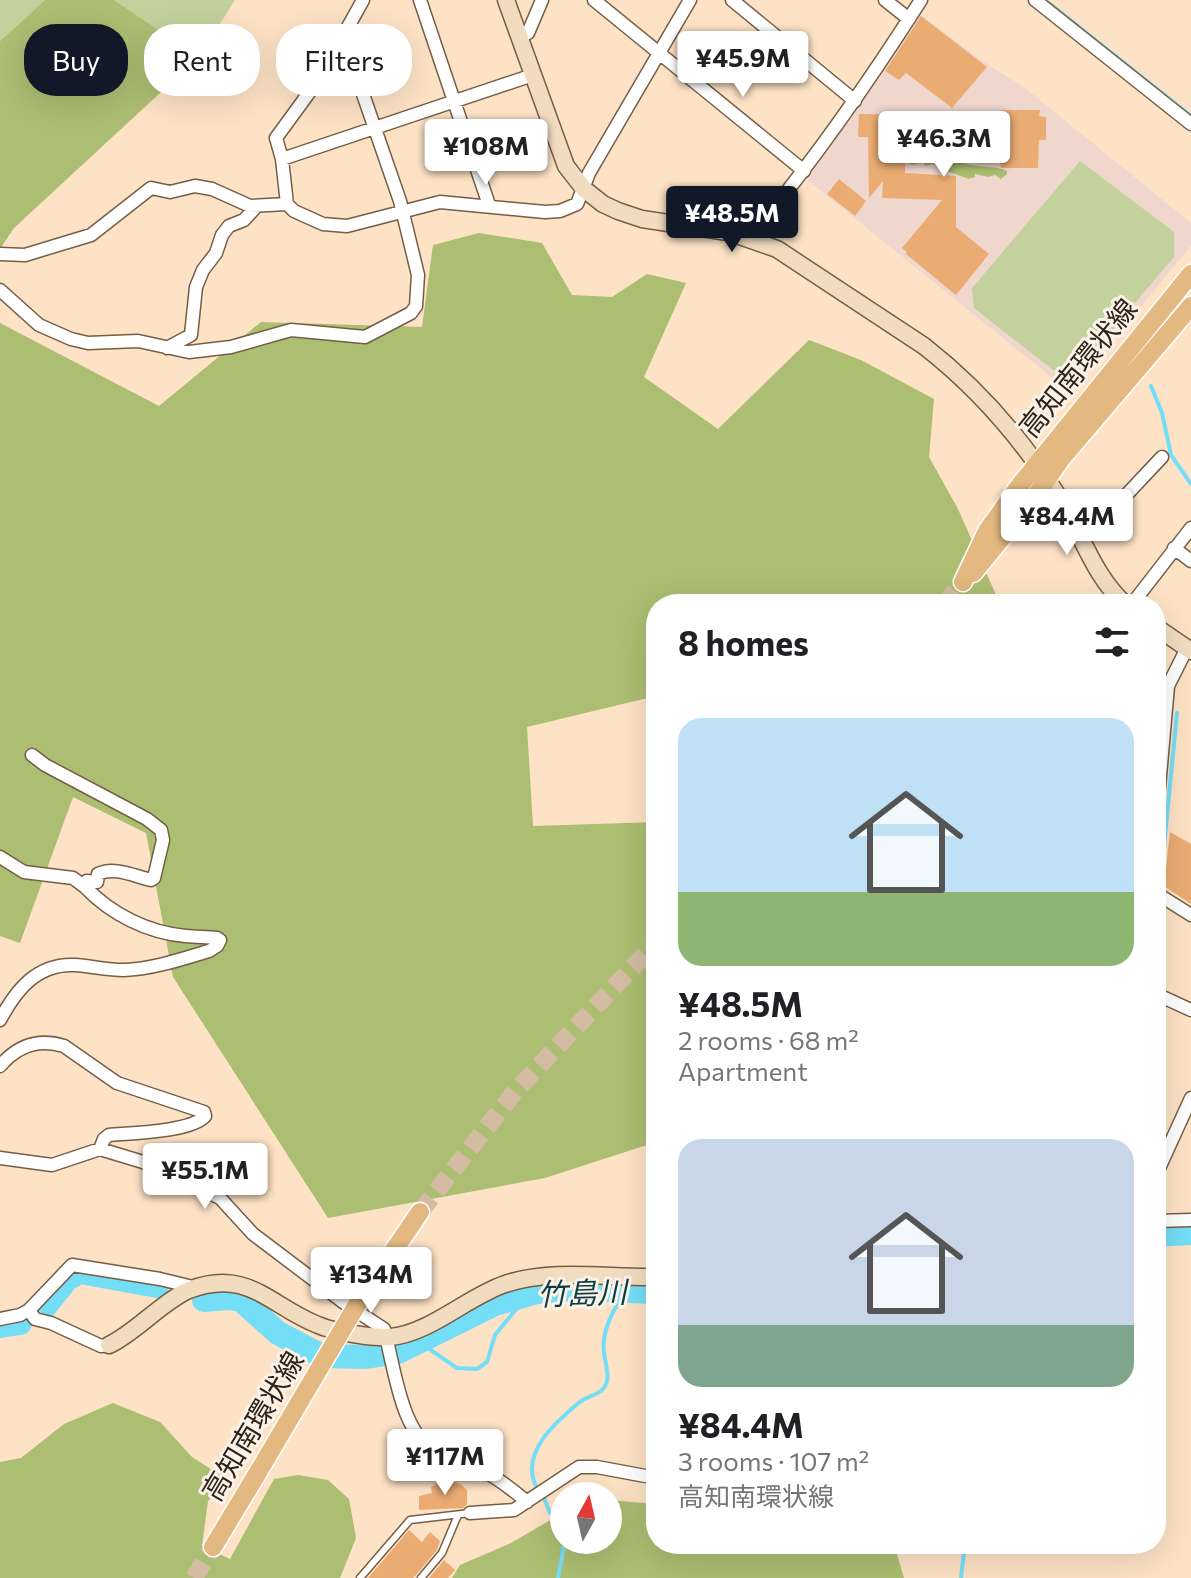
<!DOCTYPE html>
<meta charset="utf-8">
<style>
:root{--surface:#fff;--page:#f6f6f6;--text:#202124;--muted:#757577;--accent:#111827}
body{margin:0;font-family:Commissioner,"Noto Sans JP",sans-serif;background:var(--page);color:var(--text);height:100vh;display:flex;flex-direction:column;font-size:30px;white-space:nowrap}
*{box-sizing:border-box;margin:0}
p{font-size:26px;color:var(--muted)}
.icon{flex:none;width:44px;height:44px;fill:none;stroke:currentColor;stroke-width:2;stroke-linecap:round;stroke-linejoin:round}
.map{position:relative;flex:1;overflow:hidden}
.sheet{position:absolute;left:646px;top:594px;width:520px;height:960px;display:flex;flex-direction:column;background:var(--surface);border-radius:32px;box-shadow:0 8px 32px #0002}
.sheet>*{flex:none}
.top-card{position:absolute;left:24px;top:24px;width:502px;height:72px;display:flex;gap:16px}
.needle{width:52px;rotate:8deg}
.buttons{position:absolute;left:550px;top:1482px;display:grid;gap:16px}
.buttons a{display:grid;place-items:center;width:72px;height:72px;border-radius:50%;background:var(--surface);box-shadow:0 8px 32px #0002;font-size:40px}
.price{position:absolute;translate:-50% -68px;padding:0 18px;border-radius:8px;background:#fff;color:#222;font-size:26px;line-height:52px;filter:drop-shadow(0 2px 4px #0008)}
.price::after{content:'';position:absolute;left:50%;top:48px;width:24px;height:18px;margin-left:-12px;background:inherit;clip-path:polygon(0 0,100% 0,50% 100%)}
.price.active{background:var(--accent);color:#fff}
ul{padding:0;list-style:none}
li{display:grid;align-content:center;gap:16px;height:424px;padding:0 32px}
li span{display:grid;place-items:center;height:248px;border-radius:24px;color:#555}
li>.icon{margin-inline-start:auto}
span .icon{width:144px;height:144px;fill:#fffc;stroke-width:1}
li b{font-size:34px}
h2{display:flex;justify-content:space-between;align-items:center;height:96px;padding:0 32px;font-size:34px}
.tag{padding:0 28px;border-radius:32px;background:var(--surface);box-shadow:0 8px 32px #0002;font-size:28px;line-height:72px}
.tag.active{background:var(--accent);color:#fff}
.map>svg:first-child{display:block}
.education{fill:#f0d7ce}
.green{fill:#c3d19d}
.forest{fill:#abbe71}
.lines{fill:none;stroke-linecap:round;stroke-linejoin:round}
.stream{stroke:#74def7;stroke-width:4}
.river{stroke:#74def7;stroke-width:24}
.building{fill:#eaac73}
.primary-tunnel{stroke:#d4bca3;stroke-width:18;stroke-dasharray:18 9;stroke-linecap:butt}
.lane-casing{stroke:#755e45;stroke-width:9}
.street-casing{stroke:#755e45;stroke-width:15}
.secondary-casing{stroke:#755e45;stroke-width:19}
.primary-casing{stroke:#fff;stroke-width:21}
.path{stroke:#9b8874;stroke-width:2;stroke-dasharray:4 6;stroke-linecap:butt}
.lane{stroke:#fff;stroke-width:6}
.street{stroke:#fff;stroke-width:12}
.secondary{stroke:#f1dcc0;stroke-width:16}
.primary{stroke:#e3b881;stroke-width:18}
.primary-bridge-casing{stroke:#fff;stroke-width:21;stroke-linecap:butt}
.primary-bridge{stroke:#e3b881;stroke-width:18}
.labels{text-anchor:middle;stroke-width:6;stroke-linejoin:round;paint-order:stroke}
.street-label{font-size:28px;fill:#2e2419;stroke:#fdf2e7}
.water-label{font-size:30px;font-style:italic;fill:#0b3d47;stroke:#fdf2e7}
</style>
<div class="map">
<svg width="1191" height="1578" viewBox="0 0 1191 1578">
<rect width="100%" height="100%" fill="#fde2c5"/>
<path class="education" d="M919 13 981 60 1025 88 1191 223V246L1070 392 806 179Z"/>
<path class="green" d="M0 0H45L0 41Z
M114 0H235L199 57Z
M1080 161 1174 232V257L1068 382 974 308 972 288Z"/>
<path class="forest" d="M45 0H114L199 57 14 228 0 249V41Z
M922 146C934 151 946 144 958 148L963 163C977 168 995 165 1007 171V174L1001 179 995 175 988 177 975 174V177L969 179 944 170 938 162 926 166 922 162 913 165 903 161 902 152 908 148Z
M479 233 542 243 572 295 612 297 647 274 686 283 644 377 718 429 809 340 861 360 934 399 929 457 958 509 1000 604H656V696L527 727 533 826 656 822V1142L545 1178 328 1218 173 977 146 833 73 797 20 943 0 936V323L159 406 261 322 422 327 433 245Z
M113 1403 160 1422 192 1457 228 1480 208 1501 202 1546 230 1559 274 1479 298 1475 328 1480 349 1499 356 1538 340 1578H0V1462L21 1458 64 1424Z
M608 1500 656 1504V1544H894L904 1578H452L460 1565 511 1543 564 1512V1540H608Z"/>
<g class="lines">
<path class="stream" d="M1045 0 1191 116
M1151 386 1162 413 1171 455 1191 484
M1156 879 1163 857 1177 713
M419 1342 457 1368 477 1369 487 1362 495 1335 525 1298
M537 1488C518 1453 557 1421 581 1401 588 1396 598 1395 603 1389 612 1379 605 1364 604 1353 601 1332 614 1305 628 1291
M544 1498 550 1513 564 1525
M558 1578 565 1540
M961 1578 965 1544"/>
<path class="river" d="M1156 1235 1191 1233
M204 1300 228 1298 241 1300 278 1333 322 1356 366 1357 398 1352 495 1304 537 1292 574 1289 656 1292
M43 1309 67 1279 80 1272 157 1286
M0 1326 20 1323"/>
</g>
<path class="building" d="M921 16 987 67 952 108 906 73 899 80 885 71Z
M1001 110H1040L1039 116 1046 117V140H1039L1038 168H1001L999 139 905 138V173L956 176V227L989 254 956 295 906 254 907 252 902 248 942 200 882 198 883 181 869 198 868 137H858L859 114 1000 116Z
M839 179 866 201 855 216 827 194Z
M1170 832 1191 844V904L1164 886Z
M454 1482 462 1485 467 1490V1505L463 1508 419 1510V1496L432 1493 431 1487 436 1484Z
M409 1530 422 1542 430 1532 440 1541 437 1550 416 1575 413 1578H368Z
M444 1560 455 1570 448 1578H429Z"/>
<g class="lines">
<path class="primary-tunnel" d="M945 604 955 591
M420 1212 517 1089 656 943
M194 1578 213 1547"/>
<defs>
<path id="lane" d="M360 1578 410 1520 470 1513
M421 1578 442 1553 458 1515"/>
<path id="street" d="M363 0 319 79 276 138 282 159 287 204 294 211 323 224 347 226 440 202 545 212 560 211 577 204 589 173 690 0
M420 0 489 205
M594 0 804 171
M732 0 855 101
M885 0 909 19
M1035 0 1191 124
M519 38 528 33 542 0
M282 159 533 75
M752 239 755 231C816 158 870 80 921 0
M0 254 25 255 91 235 151 188 170 192 195 186 212 189 250 206 287 204
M0 290 39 325 71 339 88 343 138 341 189 352 231 347 291 330 365 337 411 313 416 306 418 275 400 201 347 48 340 42
M167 348 191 335 196 287 203 270 216 253 222 235 229 226 244 220 256 207
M1082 542 1162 457
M1174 548 1191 561
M1132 604 1191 528
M1156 821 1168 686 1187 648
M0 857 24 872 73 878 85 887
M1156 893 1191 915
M1156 994 1191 1010
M0 1020C16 990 37 963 75 965 91 966 107 970 124 970 153 969 182 959 209 951L217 946 220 940 217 938C207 937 196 937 186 936 148 933 111 914 85 887L87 881 97 882 98 874C114 866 134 876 151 880L154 878 163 840 161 830 147 819 45 765 32 755
M0 1066C17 1046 38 1038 64 1046L117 1083 204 1112 205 1116C191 1132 131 1133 109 1135L104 1139 100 1149
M0 1158 52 1165 100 1149 143 1162 220 1198 253 1234 343 1302 384 1329C395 1368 400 1435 440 1456 451 1462 465 1462 476 1467 495 1476 512 1489 527 1502
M1156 1175 1191 1098
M1156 1221 1191 1220
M29 1310 35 1319 51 1323 101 1346 109 1345
M0 1319 20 1315 29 1310 72 1265 160 1279 197 1288
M470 1513 514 1510 579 1467H597L656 1478"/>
<path id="secondary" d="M506 0 566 166 584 189 603 204 618 211 642 219 728 232 777 249 924 346C979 389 1027 445 1063 504 1083 538 1095 577 1125 604
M1156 627 1191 651
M109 1345C135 1333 163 1301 189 1290 248 1267 271 1307 318 1325 334 1332 372 1338 390 1337 429 1334 467 1297 505 1284 552 1268 607 1278 656 1277"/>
<path id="primary" d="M973 573 1032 501 1061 459 1191 306
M963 582 987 531 1020 485 1191 274
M358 1303 420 1212
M213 1547 257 1474"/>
</defs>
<use href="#lane" class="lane-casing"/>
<use href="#street" class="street-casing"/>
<use href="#secondary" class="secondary-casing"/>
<use href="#primary" class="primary-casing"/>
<path class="path" d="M961 604 967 597
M388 1289 398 1275"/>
<use href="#lane" class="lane"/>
<use href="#street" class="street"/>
<use href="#secondary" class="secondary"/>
<use href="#primary" class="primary"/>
<defs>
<path id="primary-bridge" d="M257 1474 358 1303"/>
</defs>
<use href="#primary-bridge" class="primary-bridge-casing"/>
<use href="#primary-bridge" class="primary-bridge"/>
</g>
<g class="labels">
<g class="street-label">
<text transform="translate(1078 368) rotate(-51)" y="10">高知南環状線</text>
<text transform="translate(253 1426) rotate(-59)" y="10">高知南環状線</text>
</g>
<g class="water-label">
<text transform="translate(582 1294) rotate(-2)" y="10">竹島川</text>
</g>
</g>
</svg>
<div class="buttons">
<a><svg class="needle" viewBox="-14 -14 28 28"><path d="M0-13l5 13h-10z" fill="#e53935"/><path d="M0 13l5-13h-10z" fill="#757577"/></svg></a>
</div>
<b class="price" style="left:743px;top:99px">¥45.9M</b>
<b class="price" style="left:944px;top:179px">¥46.3M</b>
<b class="price" style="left:486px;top:187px">¥108M</b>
<b class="price active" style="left:732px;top:254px">¥48.5M</b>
<b class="price" style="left:1067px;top:557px">¥84.4M</b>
<b class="price" style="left:205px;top:1211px">¥55.1M</b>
<b class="price" style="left:371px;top:1315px">¥134M</b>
<b class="price" style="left:445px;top:1497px">¥117M</b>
<div class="top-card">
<a class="tag active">Buy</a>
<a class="tag">Rent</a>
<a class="tag">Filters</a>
</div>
<section class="sheet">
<h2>8 homes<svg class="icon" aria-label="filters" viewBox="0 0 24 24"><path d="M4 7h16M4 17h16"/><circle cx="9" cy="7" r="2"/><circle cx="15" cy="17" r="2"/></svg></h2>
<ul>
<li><span style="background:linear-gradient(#bfe0f5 70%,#8fb573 0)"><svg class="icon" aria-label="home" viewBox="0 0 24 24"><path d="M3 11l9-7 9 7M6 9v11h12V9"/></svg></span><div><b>¥48.5M</b><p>2 rooms · 68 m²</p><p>Apartment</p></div></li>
<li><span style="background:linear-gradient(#c9d6e8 75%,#7fa58c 0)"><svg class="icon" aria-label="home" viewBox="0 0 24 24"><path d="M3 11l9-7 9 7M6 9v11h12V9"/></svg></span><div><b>¥84.4M</b><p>3 rooms · 107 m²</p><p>高知南環状線</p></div></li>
</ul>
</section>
</div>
